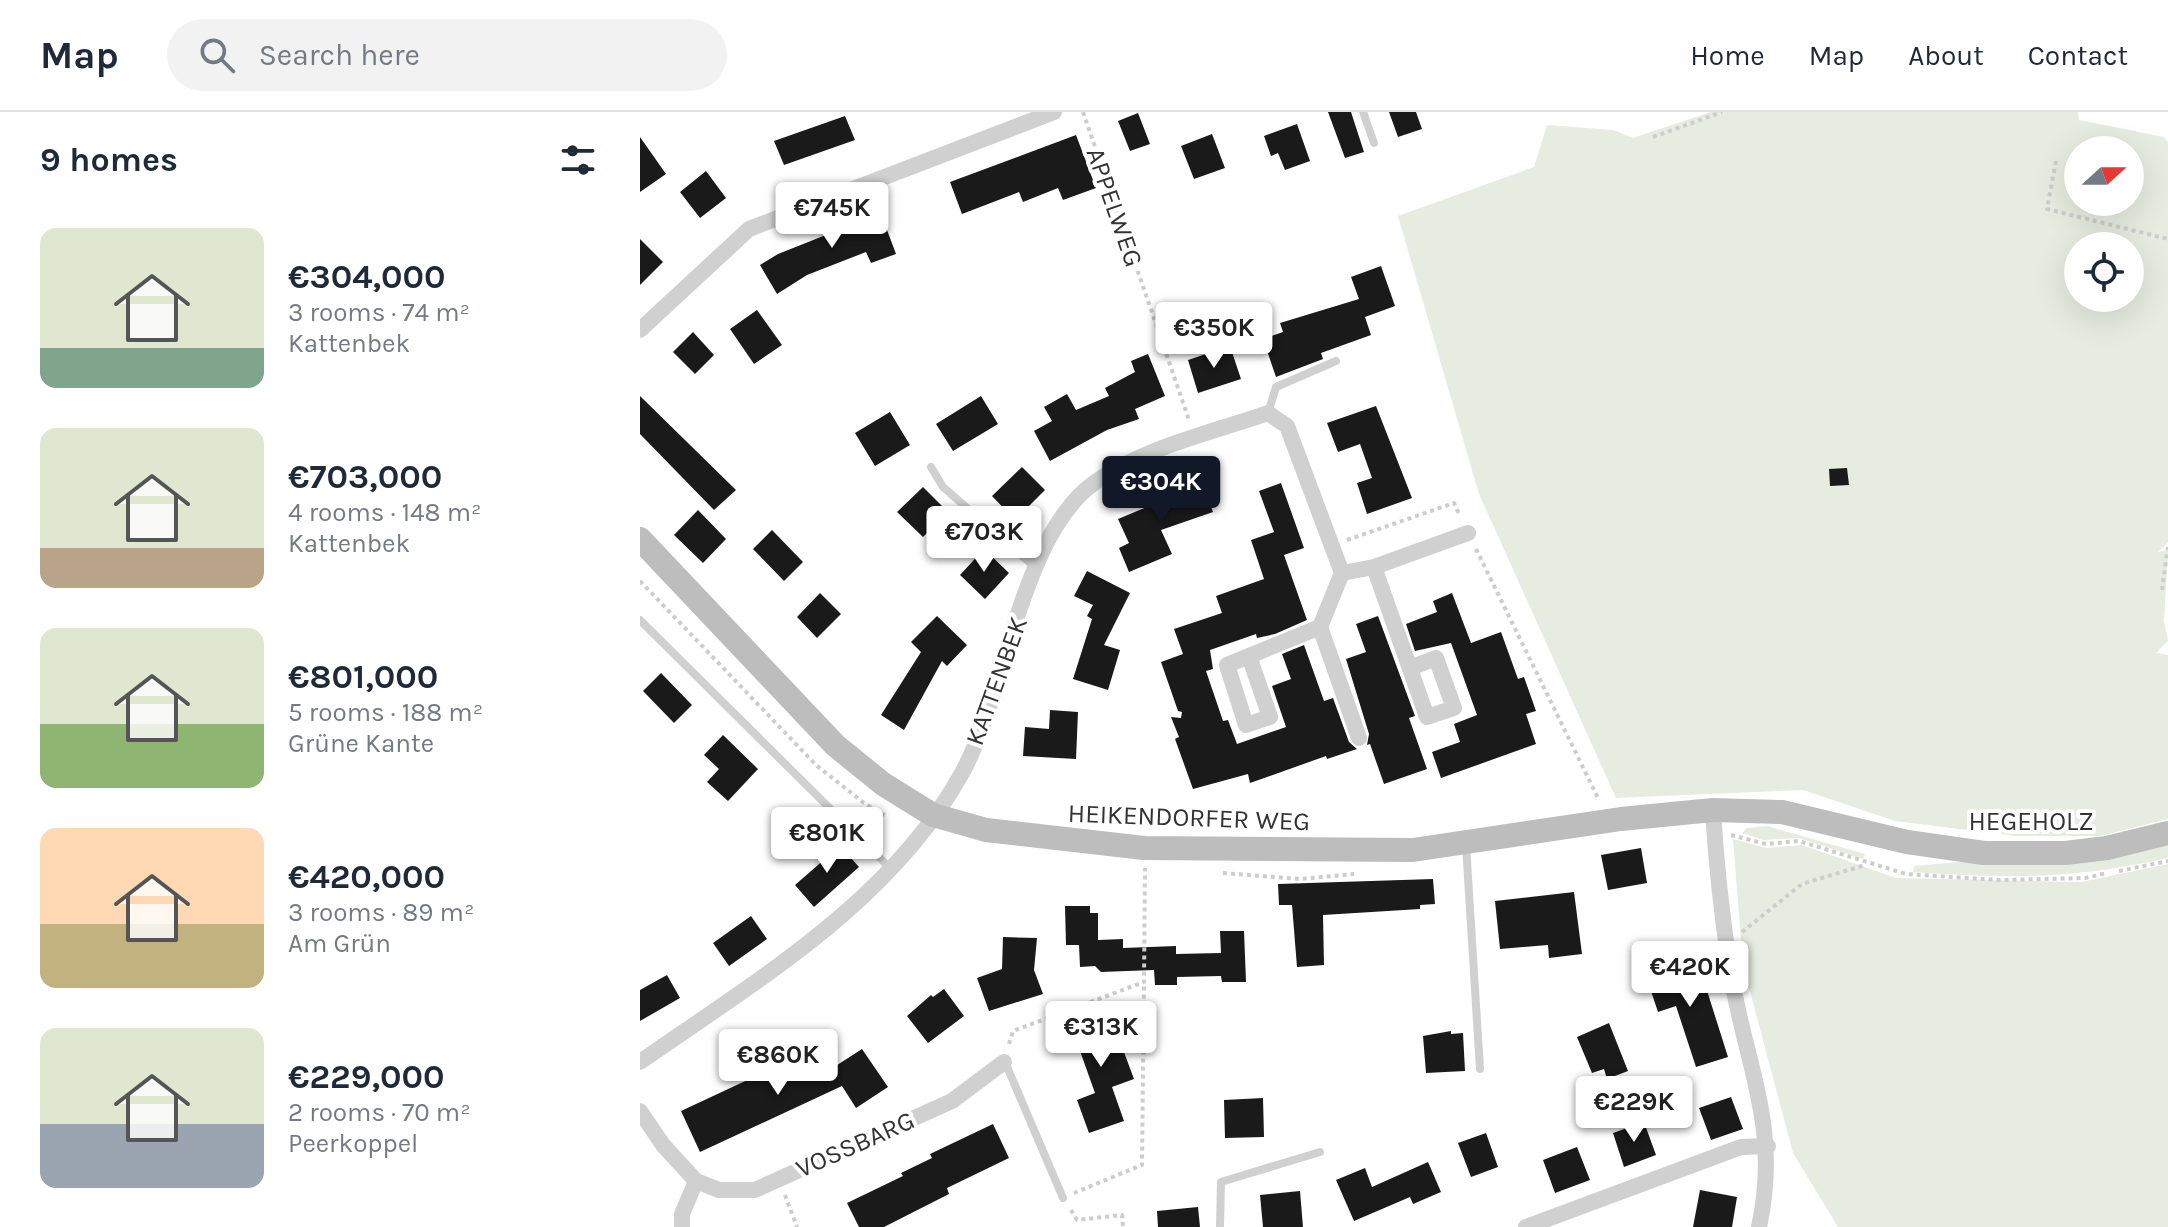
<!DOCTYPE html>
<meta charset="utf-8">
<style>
:root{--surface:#fff;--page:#f2f2f3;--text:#1f2937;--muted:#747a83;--line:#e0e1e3;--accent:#111827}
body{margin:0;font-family:Karla,sans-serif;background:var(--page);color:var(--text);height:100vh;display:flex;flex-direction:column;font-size:30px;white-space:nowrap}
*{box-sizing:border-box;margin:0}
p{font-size:26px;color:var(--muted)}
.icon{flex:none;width:44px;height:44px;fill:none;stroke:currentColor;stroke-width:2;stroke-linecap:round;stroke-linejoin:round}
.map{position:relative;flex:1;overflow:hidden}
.side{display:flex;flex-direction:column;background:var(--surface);width:640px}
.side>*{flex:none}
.needle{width:52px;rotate:69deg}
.controls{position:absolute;left:1424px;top:24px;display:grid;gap:16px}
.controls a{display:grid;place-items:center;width:80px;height:80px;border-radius:50%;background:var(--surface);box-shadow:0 8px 32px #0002;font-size:40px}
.price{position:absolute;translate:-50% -68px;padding:0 18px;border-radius:8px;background:#fff;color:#222;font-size:26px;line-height:52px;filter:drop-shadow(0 2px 4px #0008)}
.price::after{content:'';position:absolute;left:50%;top:48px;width:24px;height:18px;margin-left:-12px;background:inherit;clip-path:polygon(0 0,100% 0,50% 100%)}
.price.on{background:var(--accent);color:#fff}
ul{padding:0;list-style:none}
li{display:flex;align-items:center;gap:24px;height:200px;padding:0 40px}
li span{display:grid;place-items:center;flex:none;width:224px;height:160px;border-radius:16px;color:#555}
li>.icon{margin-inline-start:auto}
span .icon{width:96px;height:96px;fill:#fffc;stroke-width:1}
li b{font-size:34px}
h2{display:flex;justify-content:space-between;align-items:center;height:96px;padding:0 40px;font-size:34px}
header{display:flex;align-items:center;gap:48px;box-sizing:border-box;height:112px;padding:0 40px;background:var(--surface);border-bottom:2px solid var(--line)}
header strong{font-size:38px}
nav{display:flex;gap:44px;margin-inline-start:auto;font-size:28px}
.search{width:560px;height:72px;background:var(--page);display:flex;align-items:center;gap:20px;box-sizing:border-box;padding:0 28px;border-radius:44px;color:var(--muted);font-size:30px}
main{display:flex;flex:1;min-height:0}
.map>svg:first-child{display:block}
.green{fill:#e6ecdf;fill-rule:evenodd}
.building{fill:#1a1a1a}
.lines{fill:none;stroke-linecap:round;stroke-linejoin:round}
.path{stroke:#cdcdcd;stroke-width:4;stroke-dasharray:4 4;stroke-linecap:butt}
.lane{stroke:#d0d0d0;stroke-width:8}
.street{stroke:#d0d0d0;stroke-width:16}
.secondary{stroke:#bdbdbd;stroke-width:24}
.labels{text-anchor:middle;stroke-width:8;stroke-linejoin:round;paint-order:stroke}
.street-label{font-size:26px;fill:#333;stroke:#fff}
</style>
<header>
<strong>Map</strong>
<div class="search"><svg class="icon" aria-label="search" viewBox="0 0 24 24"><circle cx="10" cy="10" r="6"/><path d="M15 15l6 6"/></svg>Search here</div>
<nav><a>Home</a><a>Map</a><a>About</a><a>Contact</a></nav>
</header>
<main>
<section class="side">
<h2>9 homes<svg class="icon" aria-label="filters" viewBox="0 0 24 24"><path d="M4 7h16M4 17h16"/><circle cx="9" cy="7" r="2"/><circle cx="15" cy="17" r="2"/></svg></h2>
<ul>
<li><span style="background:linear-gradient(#dfe7d0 75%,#7fa58c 0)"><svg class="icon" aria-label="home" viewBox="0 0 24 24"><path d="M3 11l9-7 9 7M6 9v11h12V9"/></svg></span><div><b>€304,000</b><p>3 rooms · 74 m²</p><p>Kattenbek</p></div></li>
<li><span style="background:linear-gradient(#dfe7d0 75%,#b9a48a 0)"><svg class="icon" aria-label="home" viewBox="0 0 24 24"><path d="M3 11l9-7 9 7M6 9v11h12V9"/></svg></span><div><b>€703,000</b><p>4 rooms · 148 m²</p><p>Kattenbek</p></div></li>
<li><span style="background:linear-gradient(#dfe7d0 60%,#8fb573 0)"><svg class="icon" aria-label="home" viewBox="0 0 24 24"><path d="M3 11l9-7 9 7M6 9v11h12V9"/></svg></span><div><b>€801,000</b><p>5 rooms · 188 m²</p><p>Grüne Kante</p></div></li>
<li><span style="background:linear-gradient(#ffd9b3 60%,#c2b280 0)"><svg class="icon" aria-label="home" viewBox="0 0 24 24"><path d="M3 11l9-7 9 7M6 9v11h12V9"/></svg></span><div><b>€420,000</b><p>3 rooms · 89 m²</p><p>Am Grün</p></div></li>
<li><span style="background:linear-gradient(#dfe7d0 60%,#9aa5b1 0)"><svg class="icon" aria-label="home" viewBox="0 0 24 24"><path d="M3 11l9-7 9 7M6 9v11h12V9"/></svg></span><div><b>€229,000</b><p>2 rooms · 70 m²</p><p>Peerkoppel</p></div></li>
</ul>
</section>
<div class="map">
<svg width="1528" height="1115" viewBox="0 0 1528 1115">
<rect width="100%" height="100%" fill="#fff"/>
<path class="green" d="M1071 0H1438L1439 8 1524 25 1528 30V430L1518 440 1528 438 1524 509 1528 529 1516 541 1528 543V707L1460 724H1375L1255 709 1163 678 976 686 839 382 758 104 894 55 907 13 973 18 993 26ZM1438 38H1490V90H1438ZM1438 134H1490V186H1438Z
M1127 714 1225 742 1223 747 1159 726 1123 728 1102 721 1107 716Z
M1093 727 1127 736 1162 733 1256 766 1441 770 1528 752V1115H1198L1153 1041 1103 853Z
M1528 732V746C1436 767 1367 767 1273 760L1274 754Z"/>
<path class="building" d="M688 0H711L724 40 705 46Z
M749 0H776L782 17 758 25Z
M498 1 510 32 490 39 478 9Z
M205 4 215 28 144 53 134 29Z
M657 12 670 49 645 58 638 41 631 44 624 24Z
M572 22 585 56 554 67 541 34Z
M436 23 456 76 423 88 418 76 383 90 379 80 322 102 310 70Z
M0 25 26 62 0 80Z
M66 59 86 86 60 106 40 80Z
M238 94 256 142 231 151 226 140 167 163 137 182 120 153 138 142 216 111 213 103Z
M0 127 23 150 0 173Z
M741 154 755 194 725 205 731 223 681 241 683 247 636 265 623 227 643 220 640 211 719 187 711 165Z
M117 198 142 233 114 252 90 217Z
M53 220 74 243 55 262 33 240Z
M590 234 601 267 558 281 548 248Z
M508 242 525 284 495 297 499 307 467 318 410 349 394 319 412 309 404 295 427 282 436 298 469 284 465 276 495 260 491 249Z
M0 284 96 378 74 398 0 322Z
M341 284 358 312 313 339 296 312Z
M736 294 772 386 727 402 717 371 732 366 720 332 698 340 687 311Z
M250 300 270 333 235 354 215 321Z
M382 355 405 378 375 408 352 384Z
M1207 356 1209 373 1190 374 1189 357Z
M560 367 573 400 521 418 532 442 489 460 479 436 489 431 478 407 531 385 528 378Z
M641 371 664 436 644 443 667 508 635 522 617 526 616 522 570 538 573 557 566 559 583 609 588 608 597 632 646 615 632 574 651 567 642 542 664 533 684 589 693 586 709 630 717 637 687 647 686 644 610 671 608 662 553 677 535 627 539 625 531 605 541 606 542 600 538 599 521 550 543 542 534 517 582 501 576 484 624 467 611 428 634 420 619 379Z
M283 375 308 400 283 425 257 400Z
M58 398 86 427 63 451 34 423Z
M132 418 163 450 144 469 113 437Z
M344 437 369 461 345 487 320 463Z
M447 459 490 481 464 533 480 538 468 578 433 567 452 507 447 504 453 493 434 484Z
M180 481 201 502 177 526 157 505Z
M812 481 831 531 861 520 878 567 884 565 896 599 886 602 896 632 801 666 792 640 820 630 814 612 837 603 811 531 775 539 766 512 797 500 793 489Z
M297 504 327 533 307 554 302 549 264 618 241 603 281 540 271 530Z
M738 504 775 604 769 606 787 657 744 672 730 632 727 633 729 622 706 547 726 540 716 512Z
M21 561 52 593 34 611 3 579Z
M410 598 438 600 436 647 383 644 385 615 409 617Z
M83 623 118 657 88 689 67 670 79 657 64 643Z
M196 729 219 755 174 795 155 773 186 746 182 742Z
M1001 736 1007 771 968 778 961 743Z
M793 767 795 792 780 793V797L683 803 684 853 657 855 652 793H639L638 772Z
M934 780 942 842 909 846 908 833 860 837 855 789Z
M425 794H450V801H458V828L483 827V836L536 834V842L581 841 580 819H604L606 870H582L581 864 537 865V873H515L514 858 461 860 455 854 440 855 439 833H426Z
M111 804 127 827 89 854 73 831Z
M363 825 397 826 394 858 403 882 349 899 337 866 362 857Z
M1057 847 1088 945 1056 955 1036 894 1018 900 1006 864Z
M27 863 40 886 0 909V878Z
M304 877 324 904 288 931 267 904 291 883 293 885Z
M468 897 494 967 472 975 484 1009 449 1021 437 988 455 981 430 911Z
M969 911 988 959 967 967 964 957 952 961 937 925Z
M811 919V922L823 921 825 959 786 961 783 924Z
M222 937 248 975 216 996 202 974 60 1040 41 999 165 941 177 966Z
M1091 985 1103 1017 1071 1028 1059 996Z
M623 986 624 1025 585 1026 584 988Z
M1004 1010 1016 1043 984 1055 973 1021Z
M353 1012 369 1046 307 1076 309 1082 244 1115H219L207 1091 263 1064 261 1061 292 1046 290 1042Z
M846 1021 858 1055 831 1065 818 1031Z
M937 1035 950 1068 915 1081 903 1048Z
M788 1050 801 1080 773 1092 770 1085 714 1109 696 1068 725 1056 732 1075Z
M1060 1078 1097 1085 1092 1115H1053Z
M660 1079 663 1115H623L620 1083Z
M558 1095 560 1115H518L517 1099Z"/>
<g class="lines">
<path class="path" d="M443 0 549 308
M1013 25 1082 0
M1416 49 1407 97 1528 127
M707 428 814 391 820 404
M836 437 959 688
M0 469 176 653 224 691 246 704
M1522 478 1528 435
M1091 723 1126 732 1159 729 1266 762 1360 768 1445 766 1467 761
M1479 759 1528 749
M583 761 660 767 714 762
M1102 820 1162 772 1225 753
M369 932 373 919 504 870 505 756
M434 1081 502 1053 504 870
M145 1083 157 1115
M431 1098 437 1108 482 1103 483 1115"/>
<path class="lane" d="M723 0 734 31
M628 301 636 275 696 249
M291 355 303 375 396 456
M0 508 250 756
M826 733 840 957
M365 950 423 1086
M580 1115 581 1070 680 1040"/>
<path class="street" d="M0 218 109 117 414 0
M734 455 787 605 814 596 796 546 770 556
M702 461 680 515 719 626
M609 544 630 605 606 613 587 553 680 515
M1073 698C1076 751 1082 805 1090 857 1105 953 1141 1013 1119 1115
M0 950C117 868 251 790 322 661 366 581 380 424 454 371 504 335 571 321 628 301L647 314 702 461 734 455 828 421
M0 999 23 1033 56 1069 79 1078H115L312 989 364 950
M42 1115V1102L56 1069
M886 1115 1101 1035 1128 1034"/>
<path class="secondary" d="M0 427 195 633 243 672 293 703 346 718 504 736 773 738 981 707 1073 698 1142 700 1267 730 1344 741H1425L1467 736 1528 721"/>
</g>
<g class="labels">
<g class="street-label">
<text transform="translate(475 95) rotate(71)" y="9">APPELWEG</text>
<text transform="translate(356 569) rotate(-70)" y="9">KATTENBEK</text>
<text transform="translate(549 705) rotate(2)" y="9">HEIKENDORFER WEG</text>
<text x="1391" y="718">HEGEHOLZ</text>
<text transform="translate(215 1032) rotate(-24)" y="9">VOSSBARG</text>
</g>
</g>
</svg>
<div class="controls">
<a><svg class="needle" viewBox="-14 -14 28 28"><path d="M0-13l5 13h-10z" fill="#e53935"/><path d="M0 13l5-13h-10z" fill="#747a83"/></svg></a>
<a><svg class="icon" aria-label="locate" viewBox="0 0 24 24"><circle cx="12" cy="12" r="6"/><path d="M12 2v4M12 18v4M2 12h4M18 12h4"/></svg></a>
</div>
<b class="price" style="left:192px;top:138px">€745K</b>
<b class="price" style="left:574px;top:258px">€350K</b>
<b class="price on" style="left:521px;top:412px">€304K</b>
<b class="price" style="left:344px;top:462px">€703K</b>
<b class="price" style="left:187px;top:763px">€801K</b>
<b class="price" style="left:1050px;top:897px">€420K</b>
<b class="price" style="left:461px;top:957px">€313K</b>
<b class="price" style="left:138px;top:985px">€860K</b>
<b class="price" style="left:994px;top:1032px">€229K</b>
</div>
</main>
